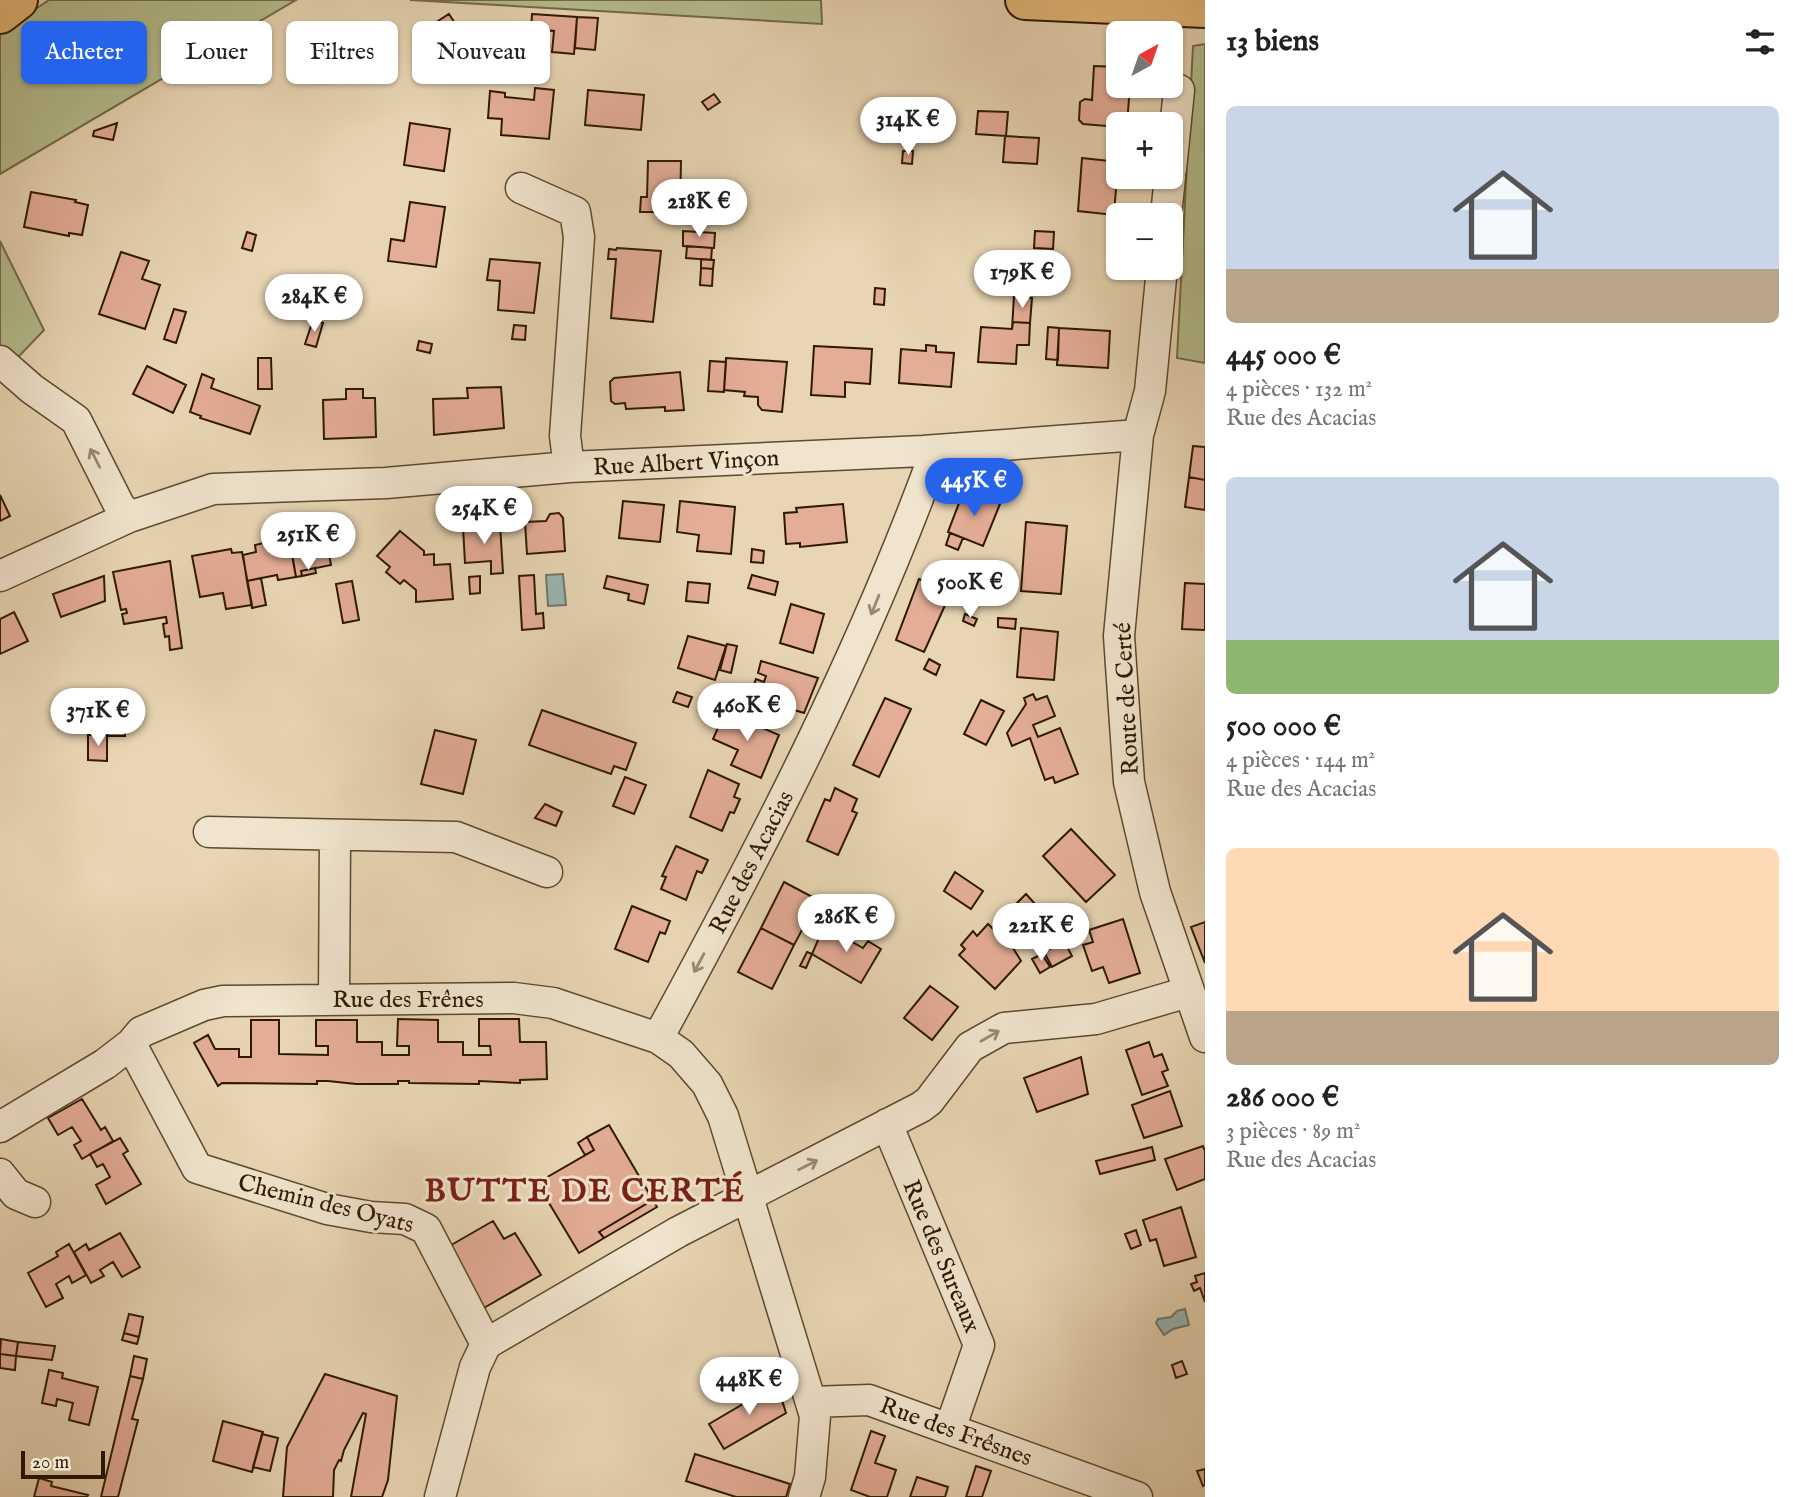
<!DOCTYPE html>
<html lang="fr">
<meta charset="utf-8">
<style>
:root{--surface:#fff;--page:#f6f6f6;--text:#222;--muted:#767676;--accent:#2563eb}
body{margin:0;font-family:"IM FELL English",serif;background:var(--page);color:var(--text);height:100vh;display:flex;flex-direction:column;font-size:26px;white-space:nowrap}
*{box-sizing:border-box;margin:0}
p{font-size:23px;color:var(--muted)}
.icon{flex:none;width:38px;height:38px;fill:none;stroke:currentColor;stroke-width:2;stroke-linecap:round;stroke-linejoin:round}
.map{position:relative;flex:1;overflow:hidden}
.details{display:flex;flex-direction:column;background:var(--surface);width:595px}
.details>*{flex:none}
.guide{position:absolute;left:21px;top:21px;width:665px;height:63px;display:flex;gap:14px}
.needle{width:46px;rotate:40deg}
.fabs{position:absolute;left:1106px;top:21px;display:grid;gap:14px}
.fabs a{display:grid;place-items:center;width:77px;height:77px;border-radius:10px;background:var(--surface);box-shadow:0 2px 5px #0004;font-size:35px}
.scale{position:absolute;left:21px;bottom:18px;width:84px;box-sizing:border-box;padding-left:7px;border:4px solid #2f1a00;border-top:0;font-size:19px;line-height:24px;white-space:nowrap;color:#2f1a00;-webkit-text-stroke:5px #f0e4ce;paint-order:stroke}
.price{position:absolute;translate:-50% -60px;padding:0 16px;border-radius:24px;background:#fff;color:#222;font-size:23px;line-height:46px;filter:drop-shadow(0 2px 4px #0008)}
.price::after{content:'';position:absolute;left:50%;top:42px;width:21px;height:16px;margin-left:-10px;background:inherit;clip-path:polygon(0 0,100% 0,50% 100%)}
.price.selected{background:var(--accent);color:#fff}
ul{padding:0;list-style:none}
li{display:grid;align-content:center;gap:14px;height:371px;padding:0 21px}
li span{display:grid;place-items:center;height:217px;border-radius:10px;color:#555}
li>.icon{margin-inline-start:auto}
span .icon{width:126px;height:126px;fill:#fffc;stroke-width:1}
li b{font-size:30px}
h2{display:flex;justify-content:space-between;align-items:center;height:84px;padding:0 21px;font-size:30px}
.tag{padding:0 24px;border-radius:10px;background:var(--surface);box-shadow:0 2px 5px #0004;font-size:24px;line-height:63px}
.tag.selected{background:var(--accent);color:#fff}
main{display:flex;flex:1;min-height:0}
.map>svg:first-child{display:block}
.green{fill:#b5bd8d;stroke:#726c46;stroke-width:2}
.water{fill:#98b7b4;stroke:#6e786c;stroke-width:2}
.building{fill:#e4ad96;stroke:#2f1a00;stroke-width:2}
.lines{fill:none;stroke-linecap:round;stroke-linejoin:round}
.minor-casing{stroke:#5d492d;stroke-width:33}
.major-casing{stroke:#2f1a00;stroke-width:42}
.highway-casing{stroke:#2f1a00;stroke-width:42}
.minor{stroke:#f0e4ce;stroke-width:30}
.major{stroke:#e4ba7a;stroke-width:38}
.highway{stroke:#e4ba7a;stroke-width:38}
.oneway{stroke:#998971}
.labels{text-anchor:middle;stroke-width:6;stroke-linejoin:round;paint-order:stroke}
.street-label{font-size:24px;fill:#2f1a00;stroke:#f0e4ce}
.district-label{font-size:32px;font-weight:bold;letter-spacing:2px;fill:#7a1f14;stroke:#f0e4ce}
</style>
<main>
<div class="map">
<svg width="1205" height="1497" viewBox="0 0 1205 1497">
<rect width="100%" height="100%" fill="#e8d5b3"/>
<filter id="stains"><feTurbulence type="fractalNoise" baseFrequency=".00286" numOctaves="4"/><feColorMatrix values="0 0 0 0 .2 0 0 0 0 .09 0 0 0 0 .02 0 0 0 .5 -.17"/></filter>
<radialGradient id="worn" r=".72"><stop offset=".6" stop-color="#630" stop-opacity="0"/><stop offset="1" stop-color="#630" stop-opacity=".3"/></radialGradient>
<path class="green" d="M49 0H296L0 174V33Z
M410 0H821L822 24Z
M1205 44V363L1177 358 1193 46Z
M0 241 44 330 0 376Z"/>
<path class="water" d="M563 574 566 605 548 606 546 575Z
M1185 1309 1189 1325 1173 1329 1164 1335 1156 1323 1158 1319 1171 1317 1177 1311Z"/>
<path class="building" d="M449 14 460 31 452 36 448 28 444 30 438 21Z
M532 14 577 17 574 54 552 52 554 31 531 29Z
M577 17 598 18 595 50 575 48Z
M1094 66 1118 67V86H1130L1127 124H1118V127L1083 124 1079 120 1080 102 1085 99 1092 100Z
M535 88 554 90 549 139 501 135 502 119 488 118 490 91 505 93V97L534 100Z
M588 90 644 95 641 130 585 125Z
M714 94 720 102 708 110 702 102Z
M978 111 1008 112 1006 136 976 134Z
M117 123 113 140 93 136 94 131Z
M410 123 450 129 444 171 404 165Z
M1005 136 1039 138 1037 164 1003 162Z
M903 151H913L912 164 902 163Z
M1082 158 1118 162 1114 215 1078 211Z
M648 161H681L680 212H640L641 197H647Z
M31 192 76 200 75 202 88 205 82 235 69 233V236L24 227Z
M410 202 445 207 436 267 388 261 391 239 404 241Z
M683 231 715 233 714 248 683 246Z
M1035 231 1054 232 1053 249 1034 248Z
M247 232 256 235 252 251 242 248Z
M687 246 712 248 711 260 686 258Z
M617 248 661 251 653 322 611 318 616 259H608L609 249 616 250Z
M121 252 149 261 142 279 160 285 145 329 99 314Z
M490 259 540 263 534 313 498 310 500 281 487 280Z
M701 259 714 260 713 269 701 268Z
M701 268 713 269 712 286 700 285Z
M327 282 339 286 332 309 322 306Z
M875 288 885 289 884 305 874 304Z
M1014 296 1032 298 1030 323 1013 322 1012 329Z
M174 309 186 312 176 343 164 339Z
M313 320 323 323 316 347 305 344Z
M1013 322 1030 323 1029 345H1017L1016 364 978 362 981 327 1012 329Z
M514 325 526 326 525 340 512 339Z
M1048 327 1059 328 1058 360 1046 359Z
M1059 328 1110 331 1108 368 1057 365Z
M419 341 432 344 430 353 417 350Z
M926 345 936 346V352L954 353 951 387 899 383 901 349 926 351Z
M814 346 872 349 870 384 845 382V397L811 395Z
M258 358H271L272 389H258Z
M726 358 787 362 782 412 762 410 758 405V397L744 396 745 392 724 390Z
M710 361 726 362 724 392 708 391Z
M147 366 186 385 173 413 133 394Z
M680 372 684 410 665 411V407L626 409 625 403 615 404 611 401 610 382 614 378Z
M202 374 214 379 211 388 260 406 250 434 200 418 201 416 190 412Z
M501 387 504 428 434 435 433 399 468 398 467 388Z
M346 389H363V398H375L376 437 324 439 323 400 346 399Z
M1193 446 1205 447V480L1189 477Z
M1189 477 1205 480V510L1185 507Z
M964 490 1000 504 983 546 948 532Z
M0 495 10 516 0 521Z
M623 501 664 505 660 542 619 538Z
M680 501 735 507 731 554 697 551 699 535 677 532Z
M843 504 847 542 800 547V543L786 544 784 513 797 512 796 508Z
M559 513 563 518 565 551 527 554 525 522 546 521 550 514Z
M1026 522 1067 526 1061 594 1021 591Z
M500 524 503 573 491 574V561L465 563 463 527Z
M288 530 296 577 278 580 277 575 247 581 243 555 256 552 255 545 268 542 266 534Z
M400 531 424 551V555L434 554V565L450 564 453 599 416 602V590L404 580 400 584 386 572 390 567 377 556Z
M325 532 331 565 301 571 302 576 296 577 289 539Z
M950 533 963 538 958 550 946 545Z
M231 549 232 553 242 552 252 605 226 609 223 593 200 597 192 556Z
M752 549 764 551 763 563 751 562Z
M170 561 182 648 170 650 169 636 165 637 163 624 167 623 166 617 124 624 122 614 127 613 126 609 121 610 113 572Z
M315 568 316 573 302 576 301 571Z
M534 575 536 614 543 613 544 628 522 630 519 576Z
M752 575 778 582 775 595 748 588Z
M104 576 105 601 61 617 53 594Z
M480 576V593L470 594 469 577Z
M607 576 648 585 644 604 628 600 629 594 604 588Z
M261 578 266 605 252 608 247 581Z
M919 579 951 592 924 652 896 640Z
M352 581 359 620 343 623 336 584Z
M688 582 710 584 708 603 686 601Z
M1185 583 1205 584V630L1182 629Z
M791 604 824 614 813 653 780 643Z
M14 612 28 641 0 654V619Z
M965 614 977 619 974 626 963 621Z
M998 618 1016 619 1015 629 998 627Z
M1021 628 1058 632 1054 680 1017 677Z
M688 636 726 646 715 680 678 668Z
M727 644 737 646 731 673 720 670Z
M929 659 940 665 936 675 924 669Z
M761 661 818 678 804 713 781 706 779 714 767 710 769 702 750 695 756 679 764 682 766 676 758 673Z
M677 692 692 697 688 707 673 702Z
M1033 694 1036 700 1047 696 1055 716 1033 725 1038 737 1060 728 1078 774 1055 783 1053 777 1045 780 1030 738 1012 746 1007 733 1026 704 1024 698Z
M885 698 911 709 879 777 853 765Z
M981 700 1004 711 986 745 964 734Z
M542 710 636 743 626 770 614 766 611 774 529 745Z
M725 712 779 735 761 778 731 765 738 750 713 739Z
M106 715H124L125 736H107Z
M435 730 476 740 463 794 421 784Z
M88 735H107V761L88 760Z
M708 770 739 784 734 797 740 799 734 813 730 812 722 831 690 817Z
M625 777 646 785 634 814 613 806Z
M835 788 857 799 852 811 857 813 838 855 807 841 825 799 830 801Z
M545 804 562 812 556 826 535 818Z
M1071 829 1115 875 1086 902 1043 856Z
M676 846 708 860 702 873 697 871 686 900 661 889 666 877 662 876Z
M955 872 983 891 971 909 944 891Z
M784 882 818 900 794 945 761 928Z
M1026 894 1055 926 1064 941 1059 944 1055 940 1049 945 1037 930 1026 941 1022 938 1013 948 992 928Z
M632 906 670 921 665 934 660 932 648 962 615 949Z
M1123 919 1140 973 1109 983 1103 967 1092 971 1083 945 1093 942 1089 930Z
M1205 922V963L1191 927Z
M988 924 1013 948 1021 961 995 989 959 955 965 949 961 945 973 931 977 936Z
M824 926 863 948 868 941 881 949 861 983 812 954Z
M761 928 794 945 772 989 738 972Z
M1064 941 1072 956 1052 967 1044 952Z
M807 952 812 954 806 968 800 966Z
M1042 954 1050 967 1040 973 1032 959Z
M930 986 958 1007 932 1040 904 1018Z
M398 1019 438 1020V1042H463V1055H491L490 1046H479V1019H519L520 1042H546L547 1079 520 1080V1083L479 1081V1084L409 1083V1081H398V1084H356L328 1081H317V1084L222 1083 218 1086 194 1043 208 1035 215 1049H239V1057H251V1020H279V1054L328 1055V1046H316V1020H357V1042H382V1055H409V1046H397Z
M1149 1042 1154 1057 1162 1054 1168 1070 1162 1072 1168 1086 1142 1095 1126 1050Z
M1081 1057 1088 1094 1037 1112 1024 1078Z
M1170 1091 1182 1126 1144 1138 1132 1105Z
M82 1099 101 1130 105 1127 113 1141 82 1159 74 1145 81 1141 72 1127 58 1135 48 1118Z
M609 1125 653 1200 599 1232 604 1238 579 1253 537 1183 594 1150 587 1137Z
M587 1137 594 1150 585 1155 578 1143Z
M120 1138 128 1151 123 1154 141 1184 106 1204 96 1185 110 1177 103 1164 97 1167 90 1154Z
M1203 1146 1205 1151V1179L1177 1190 1165 1159Z
M1152 1147 1155 1160 1100 1174 1096 1161Z
M653 1200 657 1207 604 1238 599 1232Z
M1181 1207 1196 1257 1164 1266 1156 1239 1150 1241 1143 1220Z
M493 1221 504 1239 515 1233 541 1275 482 1309 446 1248Z
M1136 1230 1141 1245 1131 1249 1125 1234Z
M120 1233 140 1267 122 1277 113 1262 100 1270 104 1276 91 1283 74 1252 86 1244 89 1250Z
M69 1244 86 1275 72 1283 69 1276 56 1284 63 1298 46 1307 28 1273 58 1256 56 1252Z
M1205 1273V1302L1200 1288 1194 1291 1191 1284 1197 1282 1195 1276Z
M129 1314 143 1317 139 1337 124 1333Z
M124 1333 139 1337 137 1344 122 1340Z
M1 1339 18 1342 16 1356 0 1354Z
M18 1342 55 1346 52 1360 16 1356Z
M0 1354 16 1356 15 1370 0 1368Z
M134 1356 147 1359 143 1379 130 1376Z
M1182 1361 1187 1374 1176 1378 1172 1365Z
M49 1370 63 1373 62 1378 98 1387 89 1425 69 1420 73 1403 57 1399 56 1406 42 1403Z
M325 1374 397 1396 388 1480 382 1497H351L366 1414 363 1413 344 1450 341 1461 339 1460 334 1470 333 1497H283L287 1447Z
M130 1376 143 1379 132 1419 138 1420 118 1497H101Z
M777 1384 786 1413 724 1449 709 1424Z
M223 1421 263 1432 252 1472 213 1461Z
M871 1431 885 1436 875 1463 896 1470 887 1497H870L851 1490Z
M262 1434 278 1438 270 1471 253 1467Z
M695 1454 790 1484 786 1497H736L686 1481Z
M976 1466 991 1471 982 1497H966Z
M1205 1469V1485L1203 1486 1197 1471Z
M917 1477 948 1487 945 1497H910Z
M39 1478 52 1482 51 1486 88 1495 87 1497H34Z"/>
<g class="lines">
<defs>
<path id="minor" d="M1171 169 1179 90
M521 188 575 212 579 237 565 436 569 467
M1166 215 1170 177
M1162 268 1150 391 1138 435 1119 636 1129 782 1155 892 1205 1037
M0 361 32 389 76 420 119 505 129 517
M0 576 129 517 213 489 386 483 569 467 923 451 1138 435
M209 832 456 837 547 872
M334 999 335 836
M658 1038C762 847 862 655 936 450
M131 1044 197 1168 327 1209 371 1217 405 1219 426 1229 486 1344
M887 1124 979 1345 950 1429
M0 1127 105 1064 131 1044 141 1032 204 1005 223 1001 514 998 553 1003 658 1038 681 1054 707 1084 723 1116 815 1416 810 1477 804 1497
M0 1174 16 1194 35 1202
M811 1402 869 1400 1137 1497
M440 1497 475 1367 486 1344 678 1232 921 1107 929 1101 970 1047 1004 1028 1096 1019 1188 992"/>
<path id="major" d="M0 14 18 0"/>
<path id="highway" d="M1025 0 1205 8"/>
</defs>
<use href="#minor" class="minor-casing"/>
<use href="#major" class="major-casing"/>
<use href="#highway" class="highway-casing"/>
<use href="#minor" class="minor"/>
<use href="#major" class="major"/>
<use href="#highway" class="highway"/>
</g>
<defs><path id="oneway-shaft" d="M-6 0H5M1.5-3L5.5 0L1.5 3" fill="none" stroke-width="1.6" stroke-linecap="round" stroke-linejoin="round" transform="scale(1.75)"/></defs>
<g class="oneway">
<use href="#oneway-shaft" transform="translate(95 458) rotate(-117)"/>
<use href="#oneway-shaft" transform="translate(875 605) rotate(112)"/>
<use href="#oneway-shaft" transform="translate(699 963) rotate(118)"/>
<use href="#oneway-shaft" transform="translate(990 1036) rotate(-30)"/>
<use href="#oneway-shaft" transform="translate(808 1165) rotate(-27)"/>
</g>
<g class="labels">
<g class="street-label">
<text transform="translate(686 462) rotate(-3)" y="8">Rue Albert Vinçon</text>
<text transform="translate(1126 699) rotate(-93)" y="8">Route de Certé</text>
<text transform="translate(751 862) rotate(-63)" y="8">Rue des Acacias</text>
<text x="408" y="1007">Rue des Frênes</text>
<text transform="translate(326 1203) rotate(14)" y="8">Chemin des Oyats</text>
<text transform="translate(942 1256) rotate(67)" y="8">Rue des Sureaux</text>
<text transform="translate(956 1431) rotate(20)" y="8">Rue des Frêsnes</text>
</g>
<g class="district-label">
<text x="585" y="1201">BUTTE DE CERTÉ</text>
</g>
</g>
<rect width="100%" height="100%" filter="url(#stains)"/>
<rect width="100%" height="100%" fill="url(#worn)"/>
</svg>
<div class="fabs">
<a><svg class="needle" viewBox="-14 -14 28 28"><path d="M0-13l5 13h-10z" fill="#e53935"/><path d="M0 13l5-13h-10z" fill="#767676"/></svg></a>
<a>+</a>
<a>−</a>
</div>
<div class="scale">20 m</div>
<b class="price" style="left:908px;top:157px">314K €</b>
<b class="price" style="left:699px;top:239px">218K €</b>
<b class="price" style="left:1022px;top:310px">179K €</b>
<b class="price" style="left:314px;top:334px">284K €</b>
<b class="price selected" style="left:974px;top:518px">445K €</b>
<b class="price" style="left:484px;top:546px">254K €</b>
<b class="price" style="left:308px;top:572px">251K €</b>
<b class="price" style="left:970px;top:620px">500K €</b>
<b class="price" style="left:747px;top:743px">460K €</b>
<b class="price" style="left:98px;top:748px">371K €</b>
<b class="price" style="left:846px;top:954px">286K €</b>
<b class="price" style="left:1041px;top:963px">221K €</b>
<b class="price" style="left:749px;top:1417px">448K €</b>
<div class="guide">
<a class="tag selected">Acheter</a>
<a class="tag">Louer</a>
<a class="tag">Filtres</a>
<a class="tag">Nouveau</a>
</div>
</div>
<section class="details">
<h2>13 biens<svg class="icon" aria-label="filters" viewBox="0 0 24 24"><path d="M4 7h16M4 17h16"/><circle cx="9" cy="7" r="2"/><circle cx="15" cy="17" r="2"/></svg></h2>
<ul>
<li><span style="background:linear-gradient(#c9d6e8 75%,#b9a48a 0)"><svg class="icon" aria-label="home" viewBox="0 0 24 24"><path d="M3 11l9-7 9 7M6 9v11h12V9"/></svg></span><div><b>445 000 €</b><p>4 pièces · 132 m²</p><p>Rue des Acacias</p></div></li>
<li><span style="background:linear-gradient(#c9d6e8 75%,#8fb573 0)"><svg class="icon" aria-label="home" viewBox="0 0 24 24"><path d="M3 11l9-7 9 7M6 9v11h12V9"/></svg></span><div><b>500 000 €</b><p>4 pièces · 144 m²</p><p>Rue des Acacias</p></div></li>
<li><span style="background:linear-gradient(#ffd9b3 75%,#b9a48a 0)"><svg class="icon" aria-label="home" viewBox="0 0 24 24"><path d="M3 11l9-7 9 7M6 9v11h12V9"/></svg></span><div><b>286 000 €</b><p>3 pièces · 89 m²</p><p>Rue des Acacias</p></div></li>
</ul>
</section>
</main>
